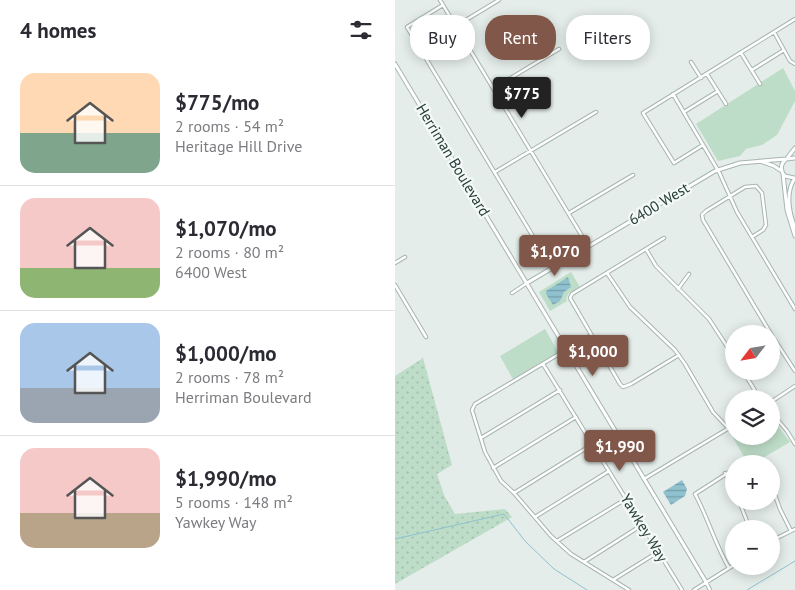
<!DOCTYPE html>
<meta charset="utf-8">
<style>
:root{--surface:#fff;--page:#f7f7f7;--text:#2b2b33;--muted:#7c7c81;--line:#e1e1e2;--accent:#815749}
body{margin:0;font-family:"PT Sans",sans-serif;background:var(--page);color:var(--text);height:100vh;display:flex;flex-direction:column;font-size:19px;white-space:nowrap}
*{box-sizing:border-box;margin:0}
p{font-size:16px;color:var(--muted)}
.icon{flex:none;width:28px;height:28px;fill:none;stroke:currentColor;stroke-width:2;stroke-linecap:round;stroke-linejoin:round}
.map{position:relative;flex:1;overflow:hidden}
.panel{display:flex;flex-direction:column;background:var(--surface);width:395px}
.panel>*{flex:none}
.hud{position:absolute;left:15px;top:15px;width:310px;height:45px;display:flex;gap:10px}
.needle{width:32px;rotate:239deg}
.controls{position:absolute;left:330px;top:325px;display:grid;gap:10px}
.controls a{display:grid;place-items:center;width:55px;height:55px;border-radius:50%;background:var(--surface);box-shadow:0 2px 12px #0003;font-size:25px}
.price{position:absolute;translate:-50% -42px;padding:0 11px;border-radius:5px;background:var(--accent);color:#fff;font-size:16px;line-height:32px;filter:drop-shadow(0 1px 2px #0008)}
.price::after{content:'';position:absolute;left:50%;top:30px;width:15px;height:11px;margin-left:-8px;background:inherit;clip-path:polygon(0 0,100% 0,50% 100%)}
.price.selected{background:#222;color:#fff}
ul{padding:0;list-style:none}
li{display:flex;align-items:center;gap:15px;height:125px;padding:0 20px}
li+li{border-top:1px solid var(--line)}
li span{display:grid;place-items:center;flex:none;width:140px;height:100px;border-radius:15px;color:#555}
li>.icon{margin-inline-start:auto}
span .icon{width:60px;height:60px;fill:#fffc;stroke-width:1}
li b{font-size:21px}
h2{display:flex;justify-content:space-between;align-items:center;height:60px;padding:0 20px;font-size:21px}
.chip{padding:0 18px;border-radius:20px;background:var(--surface);box-shadow:0 2px 12px #0003;font-size:18px;line-height:45px}
.chip.selected{background:var(--accent);color:#fff}
main{display:flex;flex:1;min-height:0}
.map>svg:first-child{display:block}
.grass{fill:url(#grass-dots)}
.park{fill:#beddc8}
.water{fill:url(#water-rules)}
.lines{fill:none;stroke-linecap:round;stroke-linejoin:round}
.stream{stroke:#8fc1cf;stroke-width:1}
.minor-casing{stroke:#a7b5b0;stroke-width:4.5}
.tertiary-casing{stroke:#a7b5b0;stroke-width:5}
.minor{stroke:#fff;stroke-width:2.5}
.tertiary{stroke:#fff;stroke-width:3}
.labels{text-anchor:middle;stroke-width:4.5;stroke-linejoin:round;paint-order:stroke}
.street-label{font-size:15px;fill:#243d38;stroke:#f4f9f7}
</style>
<main>
<section class="panel">
<h2>4 homes<svg class="icon" aria-label="filters" viewBox="0 0 24 24"><path d="M4 7h16M4 17h16"/><circle cx="9" cy="7" r="2"/><circle cx="15" cy="17" r="2"/></svg></h2>
<ul>
<li><span style="background:linear-gradient(#ffd9b3 60%,#7fa58c 0)"><svg class="icon" aria-label="home" viewBox="0 0 24 24"><path d="M3 11l9-7 9 7M6 9v11h12V9"/></svg></span><div><b>$775/mo</b><p>2 rooms · 54 m²</p><p>Heritage Hill Drive</p></div></li>
<li><span style="background:linear-gradient(#f6c9c9 70%,#8fb573 0)"><svg class="icon" aria-label="home" viewBox="0 0 24 24"><path d="M3 11l9-7 9 7M6 9v11h12V9"/></svg></span><div><b>$1,070/mo</b><p>2 rooms · 80 m²</p><p>6400 West</p></div></li>
<li><span style="background:linear-gradient(#a9c7e8 65%,#9aa5b1 0)"><svg class="icon" aria-label="home" viewBox="0 0 24 24"><path d="M3 11l9-7 9 7M6 9v11h12V9"/></svg></span><div><b>$1,000/mo</b><p>2 rooms · 78 m²</p><p>Herriman Boulevard</p></div></li>
<li><span style="background:linear-gradient(#f6c9c9 65%,#b9a48a 0)"><svg class="icon" aria-label="home" viewBox="0 0 24 24"><path d="M3 11l9-7 9 7M6 9v11h12V9"/></svg></span><div><b>$1,990/mo</b><p>5 rooms · 148 m²</p><p>Yawkey Way</p></div></li>
</ul>
</section>
<div class="map">
<svg width="400" height="590" viewBox="0 0 400 590">
<defs>
<pattern id="grass-dots" width="8" height="8" patternUnits="userSpaceOnUse" patternTransform="scale(1.25)"><rect width="8" height="8" fill="#beddc8"/><path d="M2 2h.1M6 6h.1" fill="none" stroke="#a3bfad" stroke-width="1.8" stroke-linecap="round"/></pattern>
<pattern id="water-rules" width="6" height="5" patternUnits="userSpaceOnUse" patternTransform="scale(1.25)"><rect width="6" height="5" fill="#8fc1cf"/><path d="M0 2.5h6" fill="none" stroke="#759ea9"/></pattern>
</defs>
<rect width="100%" height="100%" fill="#e4ede9"/>
<path class="grass" d="M28 358 57 465 42 474 49 495 60 514 110 509 117 517 0 584V376Z"/>
<path class="park" d="M388 68 400 91V101L382 135 367 145 351 149 345 156 323 161 301 124Z
M176 272 185 287 174 293 171 298 172 301 155 311 144 292Z
M150 329 163 352 118 379 105 356Z
M376 417 395 442 366 459 360 457 351 460 334 431 339 428V436H376Z"/>
<path class="water" d="M173 277 176 287 169 292 165 301 158 305 151 294V291Z
M287 480 292 489 290 496 276 505 268 492Z"/>
<g class="lines">
<path class="stream" d="M0 539 109 514 130 541 159 569 192 590
M352 590 400 561"/>
<defs>
<path id="minor" d="M45 0 193 246
M48 5 12 27 142 243
M61 26 104 0
M379 32 395 61 400 64
M346 53 365 84
M296 62 306 78
M357 70 389 50
M312 74 331 104
M99 88 164 49
M278 94 324 172 342 212 400 309
M289 112 323 91
M308 145 279 163 248 113 400 19
M100 172 201 112
M174 213 238 175
M357 237 368 230 371 225 367 193 361 186 350 187 311 211 307 215 308 220 376 334
M269 238 177 294 175 298 225 384 228 387 236 384 284 355
M251 249 261 266 314 319 339 357
M0 263 10 257
M212 273 235 307 280 350 290 364 318 412 333 428
M0 285 31 337
M283 289 294 274
M117 293 132 283
M376 334 400 371
M196 335 80 404 77 410 90 452 106 481 119 493 156 536 176 554 234 590
M148 364 287 590
M348 371 365 399
M376 402 400 386
M376 412 392 431 400 444
M86 438 165 390
M349 464 362 459 366 464
M98 468 181 417
M330 473 339 489
M249 479 339 425
M376 484 385 509 396 531
M119 493 198 444
M344 501 355 529
M140 517 214 471
M162 541 231 499
M376 541 400 529
M189 562 247 525
M334 568C320 544 313 518 300 494L339 469
M218 580 263 552
M311 582 315 590
M299 590 339 565"/>
<path id="tertiary" d="M0 64 311 582
M393 157 400 148
M365 161 379 166 385 170
M388 174 392 210 400 236
M399 178 390 176C385 171 385 164 391 159L400 158
M400 178C390 192 394 213 400 228
M132 283 320 171 345 163 391 159"/>
</defs>
<use href="#minor" class="minor-casing"/>
<use href="#tertiary" class="tertiary-casing"/>
<use href="#minor" class="minor"/>
<use href="#tertiary" class="tertiary"/>
</g>
<g class="labels">
<g class="street-label">
<text transform="translate(58 160) rotate(59)" y="5">Herriman Boulevard</text>
<text transform="translate(264 204) rotate(-31)" y="5">6400 West</text>
<text transform="translate(249 528) rotate(59)" y="5">Yawkey Way</text>
</g>
</g>
</svg>
<div class="controls">
<a><svg class="needle" viewBox="-14 -14 28 28"><path d="M0-13l5 13h-10z" fill="#e53935"/><path d="M0 13l5-13h-10z" fill="#7c7c81"/></svg></a>
<a><svg class="icon" aria-label="layers" viewBox="0 0 24 24"><path d="M12 4l9 5-9 5-9-5zM3 14l9 5 9-5"/></svg></a>
<a>+</a>
<a>−</a>
</div>
<b class="price selected" style="left:127px;top:119px">$775</b>
<b class="price" style="left:160px;top:277px">$1,070</b>
<b class="price" style="left:198px;top:377px">$1,000</b>
<b class="price" style="left:225px;top:472px">$1,990</b>
<div class="hud">
<a class="chip">Buy</a>
<a class="chip selected">Rent</a>
<a class="chip">Filters</a>
</div>
</div>
</main>
